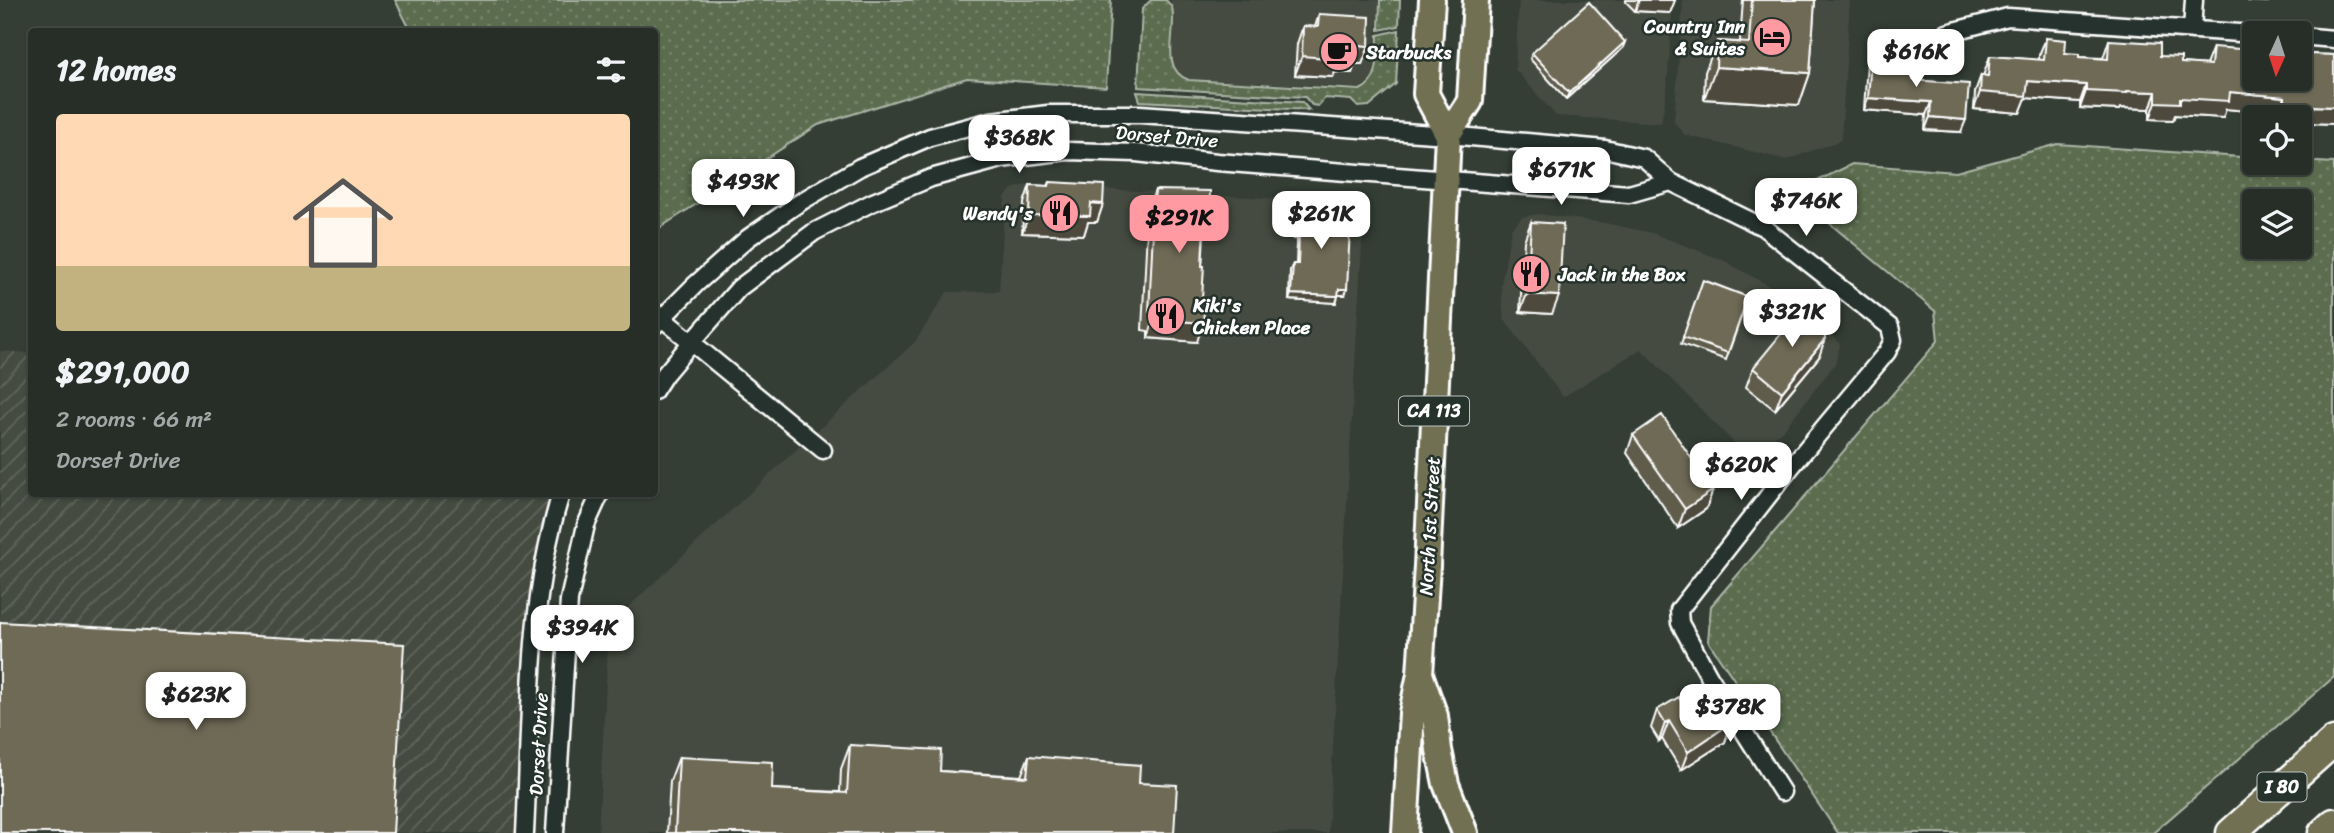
<!DOCTYPE html>
<meta charset="utf-8">
<style>
:root{--surface:#272e28;--page:#333a34;--text:#f1f3f6;--muted:#a4a8a8;--line:#434a45;--accent:#ff9aa2}
body{margin:0;font-family:Sriracha,sans-serif;background:var(--page);color:var(--text);height:100vh;display:flex;flex-direction:column;font-size:26px;white-space:nowrap}
*{box-sizing:border-box;margin:0}
p{font-size:23px;color:var(--muted)}
.icon{flex:none;width:38px;height:38px;fill:none;stroke:currentColor;stroke-width:2;stroke-linecap:round;stroke-linejoin:round}
.map{position:relative;flex:1;overflow:hidden}
.sheet{position:absolute;left:28px;top:28px;width:630px;height:469px;display:flex;flex-direction:column;background:var(--surface);border-radius:7px;box-shadow:0 2px 5px #0004,0 0 0 2px var(--line)}
.sheet>*{flex:none}
.needle{width:46px;rotate:183deg}
.controls{position:absolute;left:2242px;top:21px;display:grid;gap:14px}
.controls a{display:grid;place-items:center;width:70px;height:70px;border-radius:7px;background:var(--surface);box-shadow:0 2px 5px #0004,0 0 0 2px var(--line);font-size:35px}
.price{position:absolute;translate:-50% -60px;padding:0 16px;border-radius:14px;background:#fff;color:#222;font-size:23px;line-height:46px;filter:drop-shadow(0 2px 4px #0008)}
.price::after{content:'';position:absolute;left:50%;top:42px;width:21px;height:16px;margin-left:-10px;background:inherit;clip-path:polygon(0 0,100% 0,50% 100%)}
.price.selected{background:var(--accent);color:#111}
ul{padding:0;list-style:none}
li{display:grid;align-content:center;gap:14px;height:371px;padding:0 28px}
li+li{border-top:2px solid var(--line)}
li span{display:grid;place-items:center;height:217px;border-radius:7px;color:#555}
li>.icon{margin-inline-start:auto}
span .icon{width:126px;height:126px;fill:#fffc;stroke-width:1}
li b{font-size:30px}
h2{display:flex;justify-content:space-between;align-items:center;height:84px;padding:0 28px;font-size:30px}
.map>svg:first-child{display:block}
.built{fill:#454b3f}
.industrial{fill:url(#industrial-furrows)}
.green{fill:url(#green-dots);stroke:#adb6a8;stroke-width:2;fill-rule:evenodd}
.lines{fill:none;stroke-linecap:round;stroke-linejoin:round}
.minor-casing{stroke:#fff;stroke-width:21}
.primary-casing{stroke:#fff;stroke-width:30}
.motorway-casing{stroke:#fff;stroke-width:33}
.minor{stroke:#26332d;stroke-width:16}
.primary{stroke:#716f52;stroke-width:24}
.motorway{stroke:#716f52;stroke-width:28}
.wall{fill:#5f5b4b;stroke:#fff;stroke-width:2}
.shaded-wall{fill:#4d4a3d;stroke:#fff;stroke-width:2}
.building{fill:#6e6a57;stroke:#fff;stroke-width:2}
.labels{text-anchor:middle;stroke-width:5;stroke-linejoin:round;paint-order:stroke}
.shield{fill:#26332d;stroke:#bec2c0;stroke-width:2}
.shield-label{font-size:18px;font-weight:bold;fill:#fff}
.poi-label{font-size:19px;font-weight:bold;fill:#fff;stroke:#26332d;text-anchor:start}
.street-label{font-size:19px;fill:#fff;stroke:#26332d}
</style>
<div class="map">
<svg width="2334" height="833" viewBox="0 0 2334 833">
<defs>
<pattern id="industrial-furrows" width="10" height="10" patternUnits="userSpaceOnUse" patternTransform="scale(1.75)"><rect width="10" height="10" fill="#454b3f"/><path d="M-1 1l2-2M0 10L10 0M9 11l2-2" fill="none" stroke="#61665c"/></pattern>
<pattern id="green-dots" width="8" height="8" patternUnits="userSpaceOnUse" patternTransform="scale(1.75)"><rect width="8" height="8" fill="#5b6d50"/><path d="M2 2h.1M6 6h.1" fill="none" stroke="#74836a" stroke-width="1.8" stroke-linecap="round"/></pattern>
</defs>
<rect width="100%" height="100%" fill="#343e35"/>
<filter id="ink" filterUnits="userSpaceOnUse"><feTurbulence type="fractalNoise" baseFrequency=".0143" numOctaves="2"/><feDisplacementMap in="SourceGraphic" scale="14" xChannelSelector="R" yChannelSelector="G"/><feConvolveMatrix kernelMatrix="1 2 1 2 8 2 1 2 1" color-interpolation-filters="sRGB"/></filter>
<g filter="url(#ink)">
<path class="built" d="M1171 0H1379L1374 72 1372 79 1360 88 1190 79 1179 73 1173 64Z
M1519 0H1673L1667 90 1661 123 1556 116 1515 69Z
M1683 0H1850L1841 140 1787 160 1685 135 1674 122Z
M1026 185 1340 202 1363 226 1328 833H598L609 625 786 459 915 342 947 292 999 291 1005 197 1012 189Z
M1538 214 1605 223 1652 233 1723 260 1798 302 1835 338 1840 345 1835 364 1784 429 1748 457 1641 349 1563 397 1504 319 1501 286 1511 229 1522 217Z"/>
<path class="industrial" d="M0 351 31 353 32 494H549L528 641 516 833H0Z"/>
<path class="green" d="M395 0H1111L1106 87 967 78 818 125 655 231 654 32 411 31Z
M1151 0H1166L1172 7C1178 31 1158 69 1189 80L1360 90C1381 81 1377 55 1378 35L1399 30 1396 84 1369 106 1358 107 1351 100 1325 98 1318 106 1312 105 1305 97 1138 87 1142 9Z
M1380 0H1400L1399 26 1379 30Z
M1137 92 1302 102 1309 110 1140 101Z
M2058 144 2254 158V163H2300V161L2334 163V677L2153 833H1838L1708 641 1711 606 1938 341 1935 311 1793 193 1852 164 1956 172ZM2300 201V247H2254V201Z"/>
<g class="lines">
<defs>
<path id="minor" d="M2192 30 2194 0
M1947 33 2008 17 2254 34
M2300 36 2334 39
M662 318 823 450
M654 326 696 284 748 238 802 201 860 167 930 137 991 121 1048 114H1140L1448 135 1605 149 1644 158 1671 182 1763 227 1890 327 1893 340 1887 352 1791 467 1679 610 1680 623 1709 676 1782 792
M654 391 665 374 691 343 739 288 814 232 871 203 931 178 1001 159 1068 151 1136 153 1217 162 1629 194 1671 182
M525 833C531 719 527 603 561 494
M555 833 569 600 586 525 600 494"/>
<path id="primary" d="M1448 135 1470 101 1476 0
M1420 674 1435 716 1439 750 1446 784 1465 833
M1405 833 1412 713 1420 674 1427 566 1448 135 1426 94 1432 0"/>
<path id="motorway" d="M2231 833 2334 741
M2323 833 2334 823"/>
</defs>
<use href="#minor" class="minor-casing"/>
<use href="#primary" class="primary-casing"/>
<use href="#motorway" class="motorway-casing"/>
<use href="#minor" class="minor"/>
<use href="#primary" class="primary"/>
<use href="#motorway" class="motorway"/>
</g>
<path class="wall" d="M1626 0H1675L1670 13 1635 11 1626 2Z
M1743 0H1815L1810 73 1799 105 1704 99 1705 72 1717 41 1740 42Z
M1319 14 1369 46 1362 64H1355L1352 73 1335 72 1333 77 1295 75 1297 44 1303 26 1315 27Z
M2046 38 2065 53 2079 57 2103 58 2109 40 2181 63 2206 65 2213 47 2254 79 2305 65 2309 54 2334 55V124L2309 123 2307 128 2300 117H2279V114L2226 109 2223 118 2175 115 2173 120 2150 119V109L2121 108 2120 110 2080 108V102L2026 98 2020 113 1974 109 1975 92 1981 75 1983 76 1990 56 2039 60V55Z
M1623 48 1566 99 1530 59 1532 53Z
M1872 49 1891 69 1913 80 1961 132 1925 130 1926 115 1864 110 1867 61Z
M1050 182 1103 204 1097 222H1088L1084 235 1022 233 1024 203 1030 185 1048 186Z
M1155 190 1209 222 1204 236 1197 342 1148 338V331L1142 330 1148 209Z
M1297 201 1345 295H1338L1336 303 1289 300 1290 270 1293 264H1296L1297 239H1293L1295 208Z
M1531 222 1552 314 1520 312 1524 241Z
M1703 280 1748 297 1726 360 1681 344Z
M1819 357 1775 410 1746 387 1753 368Z
M1633 435 1706 509 1678 528 1627 453Z
M1681 701 1731 723 1725 742 1681 770 1662 739 1659 741 1651 728 1657 710Z
M850 745 940 771 1021 776 1029 756 1139 783 1174 833H667L670 781 679 757 772 789 840 792 841 769Z"/>
<path class="shaded-wall" d="M1639 0H1675L1670 13 1635 11Z
M2250 0H2269L2268 2 2249 1Z
M1625 42 1623 48 1566 99 1569 93Z
M1360 45 1369 46 1362 64H1355L1352 73 1335 72 1333 77 1295 75 1302 56 1340 54Z
M1716 67 1810 73 1799 105 1704 99Z
M2028 81 2086 85 2080 102 2026 98 2020 113 1974 109 1980 92Z
M2086 91H2127L2156 92 2150 109 2121 108 2120 110 2080 108Z
M2230 92 2285 97 2279 114 2226 109 2223 118 2175 115 2173 120 2150 119 2156 102 2180 98Z
M1868 98 1931 102 1926 115 1864 110Z
M2314 106 2334 107V124L2309 123 2307 128H2300V117H2282L2285 111Z
M1930 117 1966 120 1961 132 1925 130Z
M1091 203 1103 204 1097 222H1088L1084 235 1022 233 1029 215Z
M1204 221 1209 222 1202 240Z
M1296 232 1299 233 1297 239H1293Z
M1339 289H1347L1345 295H1336Z
M1291 294 1338 296 1336 303 1289 300Z
M1527 294 1559 296 1552 314 1520 312Z
M1154 319 1203 323 1197 342 1148 338Z
M1825 339 1819 357 1775 410 1782 392Z
M1713 490 1706 509 1678 528 1685 509Z
M1669 721 1662 739 1659 741 1665 723Z
M1731 723 1725 742 1681 770 1688 752Z"/>
<path class="building" d="M1752 0H1815L1810 73 1716 67 1717 41 1749 43Z
M1589 2 1625 42 1569 93 1532 53Z
M1319 14 1370 17 1369 46 1360 45 1359 55 1340 54 1339 59 1302 56 1303 26 1318 27Z
M2046 38 2066 40 2065 53 2079 54V57L2108 59 2109 40 2160 43V56L2181 57V63L2211 65 2213 47 2254 50V79H2300V65L2309 66V54L2334 55V107L2314 106 2313 111H2285V97L2230 92 2229 101 2180 98V103L2156 102V92L2127 91V93L2086 91V85L2028 81 2026 96 1980 92 1981 75 1988 76 1990 56 2044 60Z
M1872 49 1891 50V69L1914 70 1913 80 1969 84 1966 120 1930 117 1931 102 1868 98Z
M1050 182 1104 185 1103 204 1091 203 1090 216 1029 215 1030 185 1049 186Z
M1155 190 1210 191 1209 222 1204 221 1202 266H1204L1202 299H1205L1203 323 1154 319 1155 312H1149Z
M1297 201 1328 203 1350 228 1347 289H1339L1338 296 1291 294 1293 264H1298L1299 233 1296 232Z
M1531 222 1563 224 1559 296 1527 294Z
M1703 280 1748 297 1728 353 1683 337Z
M1804 306 1824 322 1825 339 1782 392 1753 368Z
M1662 415 1713 490 1685 509 1633 435Z
M0 622 404 644 393 833H0Z
M1711 692 1731 723 1688 752 1669 721 1665 723 1657 710 1679 697 1681 701 1685 699 1688 705Z
M850 745 941 750 940 771 1027 777 1029 756 1140 765 1139 783 1177 785 1174 833H675L679 757 773 762 772 789 847 793Z"/>
</g>
<defs>
<symbol id="hotel-disc" viewBox="-11 -11 22 22"><circle r="9.5" fill="#ff9aa2" stroke="#26332d"/><path d="M-6-4.5h1.5V1H6V5H4.5V3h-9V5H-6ZM-4 0a1.8 1.8 0 1 1 3.6 0ZM.5 0V-2.5h3Q6-2.5 6 0Z" fill="#111"/></symbol>
<symbol id="cafe-disc" viewBox="-11 -11 22 22"><circle r="9.5" fill="#ff9aa2" stroke="#26332d"/><path d="M-5.5-4.5H6V0H3Q3 3.5 0 3.5H-2.5Q-5.5 3.5-5.5 0ZM3-3.2v2h1.7v-2ZM-6 4.5H4V6H-6Z" fill="#111"/></symbol>
<symbol id="restaurant-disc" viewBox="-11 -11 22 22"><circle r="9.5" fill="#ff9aa2" stroke="#26332d"/><path d="M-5-6h1v4h1v-4h1v4h1v-4h1v5L-1.5 .5V6h-2V.5L-5-1ZM5-6V6H3V1.5H1.5Q1.5-4 5-6Z" fill="#111"/></symbol>
</defs>
<g fill-rule="evenodd">
<use href="#hotel-disc" x="1750" y="15" width="44" height="44"/>
<use href="#cafe-disc" x="1317" y="30" width="44" height="44"/>
<use href="#restaurant-disc" x="1038" y="191" width="44" height="44"/>
<use href="#restaurant-disc" x="1509" y="252" width="44" height="44"/>
<use href="#restaurant-disc" x="1144" y="294" width="44" height="44"/>
</g>
<g class="labels">
<g class="shield">
<rect x="1399" y="396.5" width="70" height="29" rx="5"/>
<rect x="2257.5" y="772.5" width="49" height="29" rx="5"/>
</g>
<g class="shield-label">
<text x="1434" y="417">CA 113</text>
<text x="2282" y="793">I 80</text>
</g>
<g class="poi-label">
<text x="1745" y="33" text-anchor="end">Country Inn<tspan x="1745" dy="22">&amp; Suites</tspan></text>
<text x="1366" y="59">Starbucks</text>
<text x="1033" y="220" text-anchor="end">Wendy's</text>
<text x="1558" y="281">Jack in the Box</text>
<text x="1193" y="312">Kiki's<tspan x="1193" dy="22">Chicken Place</tspan></text>
</g>
<g class="street-label">
<text transform="translate(1167 136) rotate(5)" y="7">Dorset Drive</text>
<text transform="translate(1429 526) rotate(-87)" y="7">North 1st Street</text>
<text transform="translate(538 744) rotate(-87)" y="7">Dorset Drive</text>
</g>
</g>
</svg>
<div class="controls">
<a><svg class="needle" viewBox="-14 -14 28 28"><path d="M0-13l5 13h-10z" fill="#e53935"/><path d="M0 13l5-13h-10z" fill="#a4a8a8"/></svg></a>
<a><svg class="icon" aria-label="locate" viewBox="0 0 24 24"><circle cx="12" cy="12" r="6"/><path d="M12 2v4M12 18v4M2 12h4M18 12h4"/></svg></a>
<a><svg class="icon" aria-label="layers" viewBox="0 0 24 24"><path d="M12 4l9 5-9 5-9-5zM3 14l9 5 9-5"/></svg></a>
</div>
<b class="price" style="left:1916px;top:89px">$616K</b>
<b class="price" style="left:1019px;top:175px">$368K</b>
<b class="price" style="left:1561px;top:207px">$671K</b>
<b class="price" style="left:743px;top:219px">$493K</b>
<b class="price" style="left:1806px;top:238px">$746K</b>
<b class="price" style="left:1321px;top:251px">$261K</b>
<b class="price selected" style="left:1179px;top:255px">$291K</b>
<b class="price" style="left:1792px;top:349px">$321K</b>
<b class="price" style="left:1741px;top:502px">$620K</b>
<b class="price" style="left:582px;top:665px">$394K</b>
<b class="price" style="left:196px;top:732px">$623K</b>
<b class="price" style="left:1730px;top:744px">$378K</b>
<section class="sheet">
<h2>12 homes<svg class="icon" aria-label="filters" viewBox="0 0 24 24"><path d="M4 7h16M4 17h16"/><circle cx="9" cy="7" r="2"/><circle cx="15" cy="17" r="2"/></svg></h2>
<ul>
<li><span style="background:linear-gradient(#ffd9b3 70%,#c2b280 0)"><svg class="icon" aria-label="home" viewBox="0 0 24 24"><path d="M3 11l9-7 9 7M6 9v11h12V9"/></svg></span><div><b>$291,000</b><p>2 rooms · 66 m²</p><p>Dorset Drive</p></div></li>
</ul>
</section>
</div>
